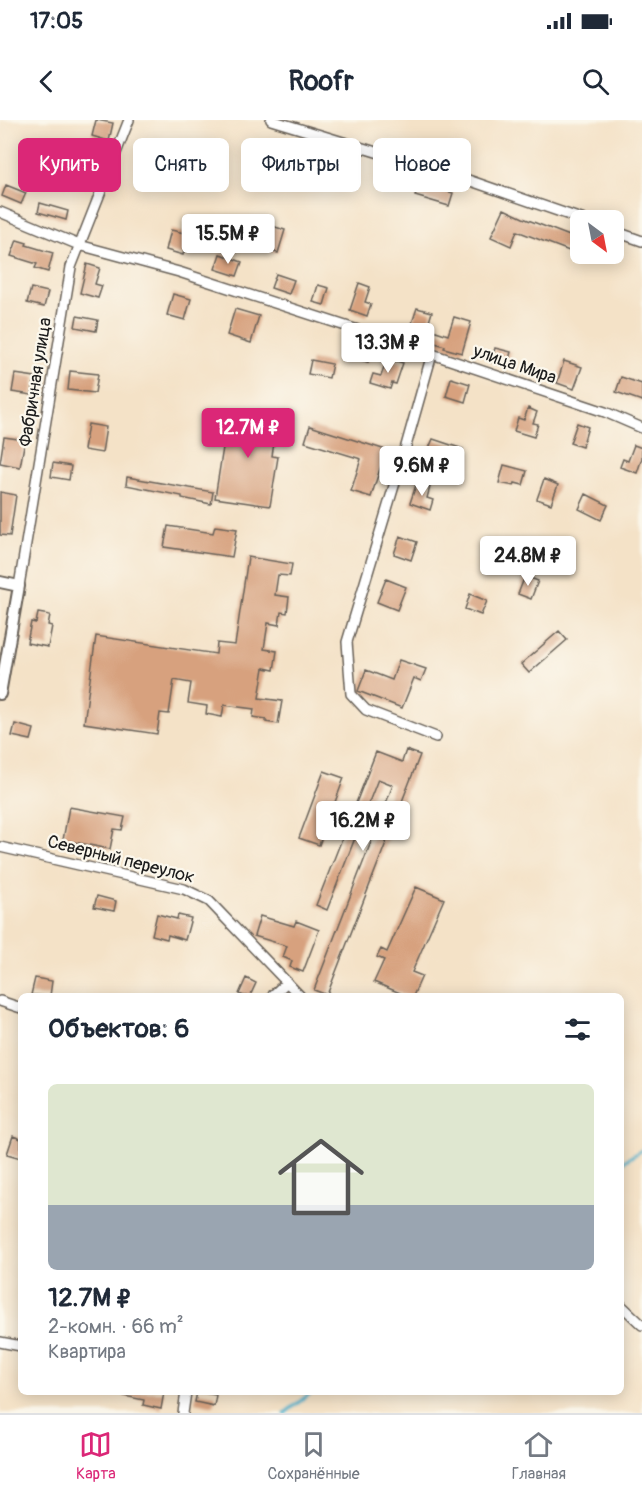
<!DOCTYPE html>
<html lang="ru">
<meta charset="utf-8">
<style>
:root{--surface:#fff;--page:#f6f6f7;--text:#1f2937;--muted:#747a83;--line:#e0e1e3;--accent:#db2777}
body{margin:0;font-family:Pangolin,sans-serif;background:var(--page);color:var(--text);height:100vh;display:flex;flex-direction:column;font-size:22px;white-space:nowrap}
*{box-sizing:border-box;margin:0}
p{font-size:20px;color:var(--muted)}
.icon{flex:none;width:33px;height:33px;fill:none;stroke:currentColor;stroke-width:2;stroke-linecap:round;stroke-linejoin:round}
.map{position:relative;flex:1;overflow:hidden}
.panel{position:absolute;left:18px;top:873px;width:606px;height:402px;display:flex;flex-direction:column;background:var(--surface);border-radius:9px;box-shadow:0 3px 15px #0003}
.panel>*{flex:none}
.top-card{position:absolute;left:18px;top:18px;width:606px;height:54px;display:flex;gap:12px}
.needle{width:39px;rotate:148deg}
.fabs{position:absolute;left:570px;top:90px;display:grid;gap:12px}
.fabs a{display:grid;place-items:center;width:54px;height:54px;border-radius:9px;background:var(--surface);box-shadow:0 3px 15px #0003;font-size:30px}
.price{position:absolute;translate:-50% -51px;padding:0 14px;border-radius:6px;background:#fff;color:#222;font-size:20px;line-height:39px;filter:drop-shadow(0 2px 3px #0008)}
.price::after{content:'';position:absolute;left:50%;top:36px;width:18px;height:14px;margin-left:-9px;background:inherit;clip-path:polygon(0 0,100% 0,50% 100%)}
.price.selected{background:var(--accent);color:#fff}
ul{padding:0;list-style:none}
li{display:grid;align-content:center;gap:12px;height:318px;padding:0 30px}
li span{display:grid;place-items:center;height:186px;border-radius:9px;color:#555}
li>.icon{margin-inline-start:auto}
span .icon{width:108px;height:108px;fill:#fffc;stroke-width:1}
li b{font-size:26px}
h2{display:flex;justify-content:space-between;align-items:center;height:72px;padding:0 30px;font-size:26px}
.chip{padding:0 21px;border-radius:9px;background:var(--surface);box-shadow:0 3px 15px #0003;font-size:21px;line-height:54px}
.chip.selected{background:var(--accent);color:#fff}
.status{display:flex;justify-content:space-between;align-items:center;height:42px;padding:0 30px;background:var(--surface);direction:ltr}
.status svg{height:16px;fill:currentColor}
header{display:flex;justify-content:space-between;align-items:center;height:78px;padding:0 30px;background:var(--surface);font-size:27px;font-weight:800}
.tabs{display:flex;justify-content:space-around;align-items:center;height:84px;border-top:2px solid var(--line);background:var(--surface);font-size:16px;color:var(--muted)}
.tabs a{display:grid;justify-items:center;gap:3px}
.tabs .selected{color:var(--accent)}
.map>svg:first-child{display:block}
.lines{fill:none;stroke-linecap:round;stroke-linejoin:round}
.stream{stroke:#52b5d0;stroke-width:3}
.building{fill:#d7a17e}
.minor-casing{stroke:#686158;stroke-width:12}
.tertiary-casing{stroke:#686158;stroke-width:14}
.minor{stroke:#fff;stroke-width:9}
.tertiary{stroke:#fff;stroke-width:10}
.labels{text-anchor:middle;stroke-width:4.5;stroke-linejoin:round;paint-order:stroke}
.street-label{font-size:18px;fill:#1c1c1c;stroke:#fbf7ec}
</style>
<div class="status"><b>17:05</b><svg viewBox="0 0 49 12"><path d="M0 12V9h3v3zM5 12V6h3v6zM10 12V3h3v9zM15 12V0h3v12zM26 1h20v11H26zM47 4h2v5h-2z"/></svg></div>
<header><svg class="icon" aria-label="back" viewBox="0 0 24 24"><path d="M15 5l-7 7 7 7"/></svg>Roofr<svg class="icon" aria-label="search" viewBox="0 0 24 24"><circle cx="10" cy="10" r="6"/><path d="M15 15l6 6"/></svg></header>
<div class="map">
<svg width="642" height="1293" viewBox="0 0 642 1293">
<rect width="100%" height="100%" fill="#fbf7ec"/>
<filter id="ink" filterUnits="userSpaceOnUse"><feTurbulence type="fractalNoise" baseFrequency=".0167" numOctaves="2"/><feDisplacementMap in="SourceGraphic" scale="12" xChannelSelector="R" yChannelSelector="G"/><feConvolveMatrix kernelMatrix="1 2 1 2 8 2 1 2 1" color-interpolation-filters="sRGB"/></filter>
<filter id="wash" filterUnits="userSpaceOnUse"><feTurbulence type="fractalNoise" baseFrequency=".008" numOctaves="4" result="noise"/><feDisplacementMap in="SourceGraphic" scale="24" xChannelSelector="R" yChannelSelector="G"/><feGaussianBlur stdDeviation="1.35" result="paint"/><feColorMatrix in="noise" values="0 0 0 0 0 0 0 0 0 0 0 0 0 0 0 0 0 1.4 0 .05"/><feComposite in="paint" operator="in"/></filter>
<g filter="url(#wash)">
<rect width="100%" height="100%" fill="#f4e2c7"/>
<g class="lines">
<path class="stream" d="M621 1043 642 1030
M285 1293 312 1272"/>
</g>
<g id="blocks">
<path class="building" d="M96 0 113 3 109 21 92 16Z
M295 25 309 28 303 52 289 49Z
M326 33 344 39 337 60 328 57 330 52 321 49Z
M142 43 154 47 148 62 137 58Z
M419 63 453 73 449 86 415 76Z
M6 65 26 73 21 84 2 76Z
M40 83 68 91 66 100 38 92Z
M504 89 523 98 580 120V125L577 134 517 111 511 126 491 117Z
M259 102 285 110 278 133 264 129 266 121 255 117Z
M171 110 189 114 183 135 166 130Z
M17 120 27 123 26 125 53 133 48 152 35 148 37 144 11 136Z
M220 134 242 142 237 156 215 149Z
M87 144 100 148 95 164 102 166 98 178 80 173Z
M276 154 294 160 289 174 271 168Z
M359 163 370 167 365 182 371 184 367 196 350 190Z
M318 165 329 168 324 185 313 182Z
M31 168 48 172 44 187 27 183Z
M173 174 191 179 185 200 167 195Z
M417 188 432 192 427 208 448 215 454 197 471 202 462 233 444 228 445 226 408 215Z
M235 189 259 196 251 223 227 215Z
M77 196 98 200 96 211 75 207Z
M355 226 371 230 368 242 353 238Z
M495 228 511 232 507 246 491 242Z
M387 238 403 243 396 264 392 263 390 269 370 263 373 254 381 256Z
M311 240 332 244 329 258 308 254Z
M564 241 582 247 574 269 557 263Z
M70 251 98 254 95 273 68 270Z
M15 254 35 257 32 275 12 272Z
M621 257 642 264V281L616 272Z
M451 258 470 264 465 282 446 276Z
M528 288 537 292 533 303 538 304 534 317 514 311 518 298 524 300Z
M229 290 278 297 272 336 278 337 270 386 215 378Z
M577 303 588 307 582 327 570 323Z
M88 304 106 307 102 333 84 330Z
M310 306 386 330 371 377 351 371 361 339 305 322Z
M4 317 25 320 20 347 0 343Z
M433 319 463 329 460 339 429 328Z
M634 325 642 328V338L637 353 620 347 623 339 628 341Z
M53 343 71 346 69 360 51 357Z
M504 345 527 351 523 365 515 363 514 366 499 363Z
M127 357 213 372 211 384 182 378V376L126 365Z
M544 359 558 365 551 384 537 379Z
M417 362 430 367 427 378 433 380 430 390 410 383Z
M0 372 16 375 10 416 0 415Z
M586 374 608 385 601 400 579 389Z
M168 406 213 413 215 406 237 409 232 437 164 427Z
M400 416 417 422 411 440 394 434Z
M515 424 535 431 528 449 508 441Z
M248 437 292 444 290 456 278 455 275 475 289 477 287 493 281 492 279 505 268 503 264 529 277 531 274 550 264 548 259 578 282 581 278 604 266 602V599L253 597 254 589 224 585 222 597 206 594 207 586 188 583 191 563 174 560 169 594 160 593 157 614 84 603 96 516 216 534 217 523 235 525Z
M525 456 538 461 531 479 518 474Z
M386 459 406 467 397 490 377 482Z
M470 474 487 481 481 495 465 489Z
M38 493 50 495 48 505 52 506 48 527 27 523 31 502 36 503Z
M559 511 567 520 529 553 521 544Z
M399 540 426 549 421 561 414 558 402 588 358 571 366 550 392 560Z
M15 604 34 609 31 620 12 616Z
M406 630 420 635 327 875 314 870 393 665 378 659 327 790 316 785 376 632 402 642Z
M324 651 344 658 319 725 299 718Z
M69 687 125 697 122 710 114 709 110 729 63 720Z
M416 767 444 779 412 852 422 856 413 876H407L374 862 384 840 377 837 381 829 387 832Z
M97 776 116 781 114 791 94 787Z
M157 794 177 799 178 795 191 798 185 820 168 815 167 819 152 815Z
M260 796 294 806 296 801 319 810 303 852 290 847 292 841 283 837 287 826 254 816Z
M35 858 52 861 50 876 31 875Z
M246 858 256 863 250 876H244L239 874Z
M13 1016 21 1019V1038L7 1034Z
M124 1272H164L161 1289 143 1285 144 1280 124 1276Z
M197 1272 216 1275 214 1286 195 1282Z"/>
</g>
</g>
<g filter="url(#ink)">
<use href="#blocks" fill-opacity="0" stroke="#686158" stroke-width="1.5"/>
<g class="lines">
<defs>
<path id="minor" d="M271 0 468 60 584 100
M0 92 79 125 179 152 432 234 605 292 642 308
M614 111 642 121
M432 234 406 326 347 522 351 574 366 590 436 617
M19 466 71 147 129 0
M0 727 184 769 209 781 300 876
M272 876 287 862
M0 881 21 888
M621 1185 642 1205
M0 1222 21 1226
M183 1293 186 1272"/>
<path id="tertiary" d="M0 462 19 466 0 574"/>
</defs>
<use href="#minor" class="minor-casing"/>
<use href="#tertiary" class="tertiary-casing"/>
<use href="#minor" class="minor"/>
<use href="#tertiary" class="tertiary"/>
</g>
</g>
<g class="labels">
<g class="street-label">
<text transform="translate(515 244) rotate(19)" y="6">улица Мира</text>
<text transform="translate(35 262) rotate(-81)" y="6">Фабричная улица</text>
<text transform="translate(121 739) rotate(14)" y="6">Северный переулок</text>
</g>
</g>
</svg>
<div class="fabs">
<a><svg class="needle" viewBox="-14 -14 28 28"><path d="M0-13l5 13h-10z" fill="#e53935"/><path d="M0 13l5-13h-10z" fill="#747a83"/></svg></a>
</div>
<b class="price" style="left:228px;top:145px">15.5M ₽</b>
<b class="price" style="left:388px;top:254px">13.3M ₽</b>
<b class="price selected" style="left:248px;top:339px">12.7M ₽</b>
<b class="price" style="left:422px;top:377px">9.6M ₽</b>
<b class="price" style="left:528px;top:467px">24.8M ₽</b>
<b class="price" style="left:363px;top:732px">16.2M ₽</b>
<div class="top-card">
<a class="chip selected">Купить</a>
<a class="chip">Снять</a>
<a class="chip">Фильтры</a>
<a class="chip">Новое</a>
</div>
<section class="panel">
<h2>Объектов: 6<svg class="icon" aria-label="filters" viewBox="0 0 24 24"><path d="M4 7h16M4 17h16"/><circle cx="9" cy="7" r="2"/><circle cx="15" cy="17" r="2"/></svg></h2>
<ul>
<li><span style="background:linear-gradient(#dfe7d0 65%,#9aa5b1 0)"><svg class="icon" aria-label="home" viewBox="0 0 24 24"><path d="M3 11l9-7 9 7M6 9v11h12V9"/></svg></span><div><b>12.7M ₽</b><p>2-комн. · 66 m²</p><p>Квартира</p></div></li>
</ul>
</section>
</div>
<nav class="tabs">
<a class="selected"><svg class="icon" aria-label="map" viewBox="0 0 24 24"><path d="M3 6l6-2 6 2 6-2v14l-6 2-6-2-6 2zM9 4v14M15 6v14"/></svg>Карта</a>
<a><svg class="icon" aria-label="saved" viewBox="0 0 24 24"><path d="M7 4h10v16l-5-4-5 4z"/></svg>Сохранённые</a>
<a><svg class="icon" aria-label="home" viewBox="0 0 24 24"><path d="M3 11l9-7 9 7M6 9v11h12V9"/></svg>Главная</a>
</nav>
